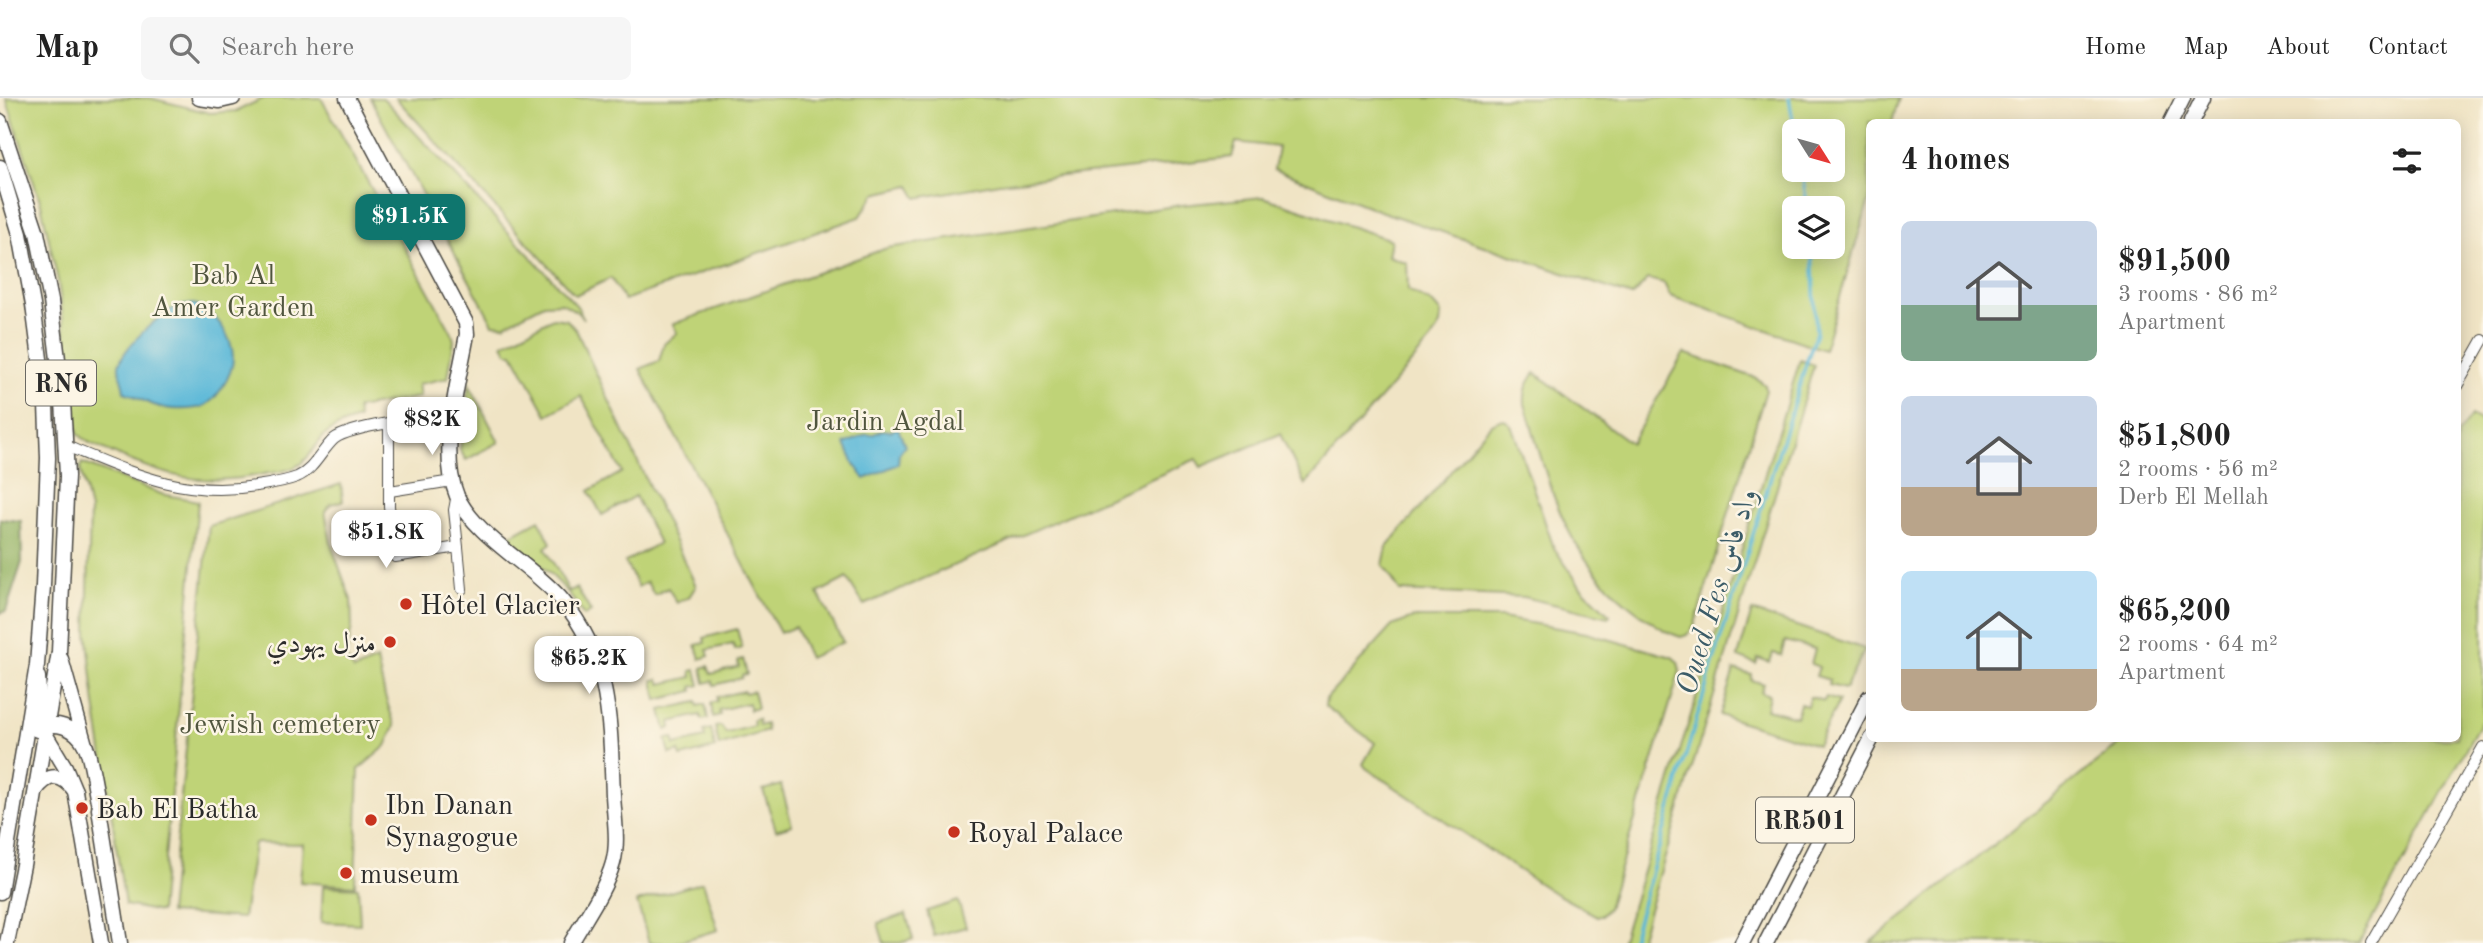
<!DOCTYPE html>
<meta charset="utf-8">
<style>
:root{--surface:#fff;--page:#f6f6f6;--text:#222;--muted:#767676;--line:#e0e0e0;--accent:#0f766e}
body{margin:0;font-family:"Old Standard TT",Amiri,serif;background:var(--page);color:var(--text);height:100vh;display:flex;flex-direction:column;font-size:26px;white-space:nowrap}
*{box-sizing:border-box;margin:0}
p{font-size:23px;color:var(--muted)}
.icon{flex:none;width:38px;height:38px;fill:none;stroke:currentColor;stroke-width:2;stroke-linecap:round;stroke-linejoin:round}
.map{position:relative;flex:1;overflow:hidden}
.side{position:absolute;left:1866px;top:21px;width:595px;height:623px;display:flex;flex-direction:column;background:var(--surface);border-radius:10px;box-shadow:0 4px 18px #0003}
.side>*{flex:none}
.needle{width:46px;rotate:127deg}
.fabs{position:absolute;left:1782px;top:21px;display:grid;gap:14px}
.fabs a{display:grid;place-items:center;width:63px;height:63px;border-radius:10px;background:var(--surface);box-shadow:0 4px 18px #0003;font-size:35px}
.price{position:absolute;translate:-50% -60px;padding:0 16px;border-radius:14px;background:#fff;color:#222;font-size:23px;line-height:46px;filter:drop-shadow(0 2px 4px #0008)}
.price::after{content:'';position:absolute;left:50%;top:42px;width:21px;height:16px;margin-left:-10px;background:inherit;clip-path:polygon(0 0,100% 0,50% 100%)}
.price.on{background:var(--accent);color:#fff}
ul{padding:0;list-style:none}
li{display:flex;align-items:center;gap:21px;height:175px;padding:0 35px}
li span{display:grid;place-items:center;flex:none;width:196px;height:140px;border-radius:10px;color:#555}
li>.icon{margin-inline-start:auto}
span .icon{width:84px;height:84px;fill:#fffc;stroke-width:1}
li b{font-size:30px}
h2{display:flex;justify-content:space-between;align-items:center;height:84px;padding:0 35px;font-size:30px}
header{display:flex;align-items:center;gap:42px;box-sizing:border-box;height:98px;padding:0 35px;background:var(--surface);border-bottom:2px solid var(--line)}
header strong{font-size:33px}
nav{display:flex;gap:38px;margin-inline-start:auto;font-size:24px}
.search{width:490px;height:63px;background:var(--page);display:flex;align-items:center;gap:18px;box-sizing:border-box;padding:0 24px;border-radius:10px;color:var(--muted);font-size:26px}
.map>svg:first-child{display:block}
.green{fill:#bfd377;stroke:#757f51;stroke-width:2;fill-rule:evenodd}
.forest{fill:#97b568;stroke:#61704a;stroke-width:2}
.water{fill:#5ab8d8;stroke:#427282;stroke-width:2}
.lines{fill:none;stroke-linecap:round;stroke-linejoin:round}
.stream{stroke:#5ab8d8;stroke-width:3.5}
.street-casing{stroke:#494742;stroke-width:12}
.secondary-casing{stroke:#494742;stroke-width:17}
.primary-casing{stroke:#494742;stroke-width:17}
.street{stroke:#fff;stroke-width:10}
.secondary{stroke:#fff;stroke-width:14}
.primary{stroke:#fff;stroke-width:14}
.poi-dot{fill:#c8321e;stroke:#fcf5e5;stroke-width:2.5}
.labels{text-anchor:middle;stroke-width:5;stroke-linejoin:round;paint-order:stroke}
.shield{fill:#fcf5e5;stroke:#6a6863;stroke-width:2}
.shield-label{font-size:26px;font-weight:bold;fill:#2b2b2b}
.park-label{font-size:28px;fill:#50553e;stroke:#fcf5e5}
.poi-label{font-size:28px;fill:#2b2b2b;stroke:#fcf5e5;text-anchor:start}
.water-label{font-size:30px;font-style:italic;fill:#3b5c68;stroke:#fcf5e5}
</style>
<header>
<strong>Map</strong>
<div class="search"><svg class="icon" aria-label="search" viewBox="0 0 24 24"><circle cx="10" cy="10" r="6"/><path d="M15 15l6 6"/></svg>Search here</div>
<nav><a>Home</a><a>Map</a><a>About</a><a>Contact</a></nav>
</header>
<div class="map">
<svg width="2483" height="845" viewBox="0 0 2483 845">
<rect width="100%" height="100%" fill="#fcf5e5"/>
<filter id="ink" filterUnits="userSpaceOnUse"><feTurbulence type="fractalNoise" baseFrequency=".0143" numOctaves="2"/><feDisplacementMap in="SourceGraphic" scale="14" xChannelSelector="R" yChannelSelector="G"/><feConvolveMatrix kernelMatrix="1 2 1 2 8 2 1 2 1" color-interpolation-filters="sRGB"/></filter>
<filter id="wash" filterUnits="userSpaceOnUse"><feTurbulence type="fractalNoise" baseFrequency=".00686" numOctaves="4" result="noise"/><feDisplacementMap in="SourceGraphic" scale="28" xChannelSelector="R" yChannelSelector="G"/><feGaussianBlur stdDeviation="1.57" result="paint"/><feColorMatrix in="noise" values="0 0 0 0 0 0 0 0 0 0 0 0 0 0 0 0 0 1.4 0 .05"/><feComposite in="paint" operator="in"/></filter>
<g filter="url(#wash)">
<rect width="100%" height="100%" fill="#f0e4c5"/>
<path class="green" d="M6 0H150L210 15 237 13 264 0H321L452 235 454 243 448 280 418 286 420 299 357 310 358 321C344 325 331 330 321 341 314 350 309 360 300 366 290 373 276 374 264 376 191 392 153 373 88 344L78 336 58 183 41 106Z
M370 0H383L577 208 584 221 577 214 562 205 544 206 504 227 493 226Z
M396 0H1899L1892 24H1869V102L1824 252 1670 198 1664 185 1648 181 1632 198 1380 113 1274 71 1278 49 1236 44 1232 59 999 85 917 100 910 88 875 96 860 119 624 202 611 180 575 197ZM1794 33H1832V72H1794ZM1794 110H1832V149H1794Z
M1263 99 1391 142 1388 158 1407 165 1408 192 1433 206 1441 215 1440 227 1431 242 1305 387 1280 336 1201 369 1196 361 864 507 847 480 818 495 843 544 809 560 795 529 780 535 640 271 659 263 664 246 677 235 673 226 887 150 1182 107Z
M553 220 567 222 576 232 696 488 689 499 677 505 668 490 654 497 647 484 638 489 625 464 659 445 635 398 602 417 589 393 622 374 581 298 547 317 513 255H508L503 246Z
M1684 255 1756 280 1765 287 1766 292 1694 529 1687 537 1681 539C1666 535 1652 524 1639 515 1563 459 1551 391 1525 306 1524 292 1527 286 1535 275L1631 345Z
M1800 262 1814 267 1639 845H1621Z
M469 286 499 344 466 362 460 352Z
M2471 318 2483 325V620L2359 845H1870L2126 641 2457 640V337Z
M1502 321 1508 324 1512 329 1554 450 1581 489 1610 517 1608 519 1523 499 1400 493 1383 467 1387 449 1491 326Z
M82 365 161 396 198 403 160 814 125 807 95 606 87 534 90 412 80 370Z
M341 386 343 403 331 406 325 413 332 449 351 502 352 528 346 560 354 572 377 562 385 598 395 628 386 648 359 671 355 788 300 784 303 746 254 745 243 820 169 815 209 428Z
M539 422 551 445 545 450 569 493 577 490 591 514 584 518C563 483 543 468 511 445L508 439Z
M1752 513 1865 551 1845 591 1829 587 1830 582 1816 578 1819 569 1811 566 1815 551 1785 543 1781 557 1773 555 1770 564 1758 560 1756 566 1738 559Z
M1413 520H1502L1586 535 1672 559 1678 564 1680 573 1608 810 1601 818H1597L1549 792 1366 670 1363 666 1375 645 1325 608 1326 601 1392 528Z
M737 531 742 550 735 552 733 546 707 552 709 558 700 561 696 547 705 545 704 540Z
M743 561 747 576 742 577V580L714 587 713 583 705 585 702 570 708 568 711 576 739 569 738 563Z
M696 572 700 587 692 589 693 593 657 602 653 582 659 581 661 586 692 579 691 573Z
M1734 572 1752 577 1751 582 1764 586 1761 594 1769 597 1766 611 1796 619 1800 606 1807 608 1810 599 1824 603 1826 599 1839 603 1817 647 1720 617Z
M744 593 745 595 753 593 757 610 750 612 748 605 719 612 720 617 713 619 711 605 717 603V599Z
M697 604 698 608 705 606 708 621 702 622 700 617 670 624 671 630 666 632 661 612Z
M758 621 759 628 766 626 767 633 719 648 715 629 721 628 726 635 754 628 753 622Z
M711 631 715 650 681 659 679 653 670 656 666 641 673 640 675 647 705 640 704 633Z
M781 687 792 727 776 732 763 692Z
M703 784 718 832 674 845H649L637 804Z
M323 788 358 790 360 826 321 824Z
M958 803 966 829 934 838 927 813Z
M906 816 913 841 900 845H884L878 825Z"/>
<path class="forest" d="M0 421 21 423 22 464 6 513 0 515Z"/>
<path class="water" d="M194 206C214 211 233 239 233 260 233 276 215 308 197 310 183 312 167 312 154 307 143 304 135 297 124 294 124 285 118 277 119 267 123 250 160 215 177 209 182 207 188 207 194 206Z
M898 330 905 348 899 356 898 366 865 381 854 366 845 346 867 336 872 337 882 332 891 333Z"/>
<g class="lines">
<path class="stream" d="M1789 0 1795 33
M1801 72 1808 110
M1631 845 1713 565 1816 234 1812 149"/>
</g>
</g>
<g filter="url(#ink)">
<g class="lines">
<defs>
<path id="street" d="M2457 288 2483 242
M389 326V408L395 459 458 449 454 412 457 396
M66 348C132 375 183 400 256 388 269 386 284 384 297 379 314 372 321 353 334 341 350 328 430 318 453 317
M390 393 452 383
M458 449 462 491
M2371 845 2483 649"/>
<path id="secondary" d="M347 0 466 225 467 236C459 283 438 353 457 398 475 438 532 467 562 502 611 560 610 625 613 697 614 718 619 745 613 765 605 793 585 820 571 845
M38 579 41 629 65 669 75 693 101 845
M37 632C54 621 76 629 85 647 91 658 95 690 98 703
M99 711 120 845"/>
<path id="primary" d="M199 0 220 3 233 0
M0 23 37 135 51 203 63 303 67 378 59 554 23 767 7 845
M2171 24 2183 0
M2191 24 2203 0
M0 69 20 136 33 207 46 307 48 360 43 488 37 567 0 794
M61 561 85 647
M36 692C49 674 62 676 75 693
M1742 845 1869 599
M1766 845 1872 640"/>
</defs>
<use href="#street" class="street-casing"/>
<use href="#secondary" class="secondary-casing"/>
<use href="#primary" class="primary-casing"/>
<use href="#street" class="street"/>
<use href="#secondary" class="secondary"/>
<use href="#primary" class="primary"/>
</g>
</g>
<g class="poi-dot">
<circle cx="406" cy="506" r="7"/>
<circle cx="390" cy="544" r="7"/>
<circle cx="82" cy="710" r="7"/>
<circle cx="371" cy="722" r="7"/>
<circle cx="954" cy="734" r="7"/>
<circle cx="346" cy="775" r="7"/>
</g>
<g class="labels">
<g class="shield">
<rect x="26" y="262.5" width="70" height="45" rx="5"/>
<rect x="1756" y="699.5" width="98" height="45" rx="5"/>
</g>
<g class="shield-label">
<text x="61" y="294">RN6</text>
<text x="1805" y="731">RR501</text>
</g>
<g class="park-label">
<text x="233" y="186">Bab Al<tspan x="233" dy="32">Amer Garden</tspan></text>
<text x="885" y="332">Jardin Agdal</text>
<text x="280" y="635">Jewish cemetery</text>
</g>
<g class="poi-label">
<text x="420" y="516">Hôtel Glacier</text>
<text x="376" y="554" text-anchor="end">منزل يهودي</text>
<text x="385" y="716">Ibn Danan<tspan x="385" dy="32">Synagogue</tspan></text>
<text x="96" y="720">Bab El Batha</text>
<text x="968" y="744">Royal Palace</text>
<text x="360" y="785">museum</text>
</g>
<g class="water-label">
<text transform="translate(1716 493) rotate(-73)" y="10">Oued Fes واد فاس</text>
</g>
</g>
</svg>
<div class="fabs">
<a><svg class="needle" viewBox="-14 -14 28 28"><path d="M0-13l5 13h-10z" fill="#e53935"/><path d="M0 13l5-13h-10z" fill="#767676"/></svg></a>
<a><svg class="icon" aria-label="layers" viewBox="0 0 24 24"><path d="M12 4l9 5-9 5-9-5zM3 14l9 5 9-5"/></svg></a>
</div>
<b class="price on" style="left:410px;top:156px">$91.5K</b>
<b class="price" style="left:432px;top:359px">$82K</b>
<b class="price" style="left:386px;top:472px">$51.8K</b>
<b class="price" style="left:589px;top:598px">$65.2K</b>
<section class="side">
<h2>4 homes<svg class="icon" aria-label="filters" viewBox="0 0 24 24"><path d="M4 7h16M4 17h16"/><circle cx="9" cy="7" r="2"/><circle cx="15" cy="17" r="2"/></svg></h2>
<ul>
<li><span style="background:linear-gradient(#c9d6e8 60%,#7fa58c 0)"><svg class="icon" aria-label="home" viewBox="0 0 24 24"><path d="M3 11l9-7 9 7M6 9v11h12V9"/></svg></span><div><b>$91,500</b><p>3 rooms · 86 m²</p><p>Apartment</p></div></li>
<li><span style="background:linear-gradient(#c9d6e8 65%,#b9a48a 0)"><svg class="icon" aria-label="home" viewBox="0 0 24 24"><path d="M3 11l9-7 9 7M6 9v11h12V9"/></svg></span><div><b>$51,800</b><p>2 rooms · 56 m²</p><p>Derb El Mellah</p></div></li>
<li><span style="background:linear-gradient(#bfe0f5 70%,#b9a48a 0)"><svg class="icon" aria-label="home" viewBox="0 0 24 24"><path d="M3 11l9-7 9 7M6 9v11h12V9"/></svg></span><div><b>$65,200</b><p>2 rooms · 64 m²</p><p>Apartment</p></div></li>
</ul>
</section>
</div>
